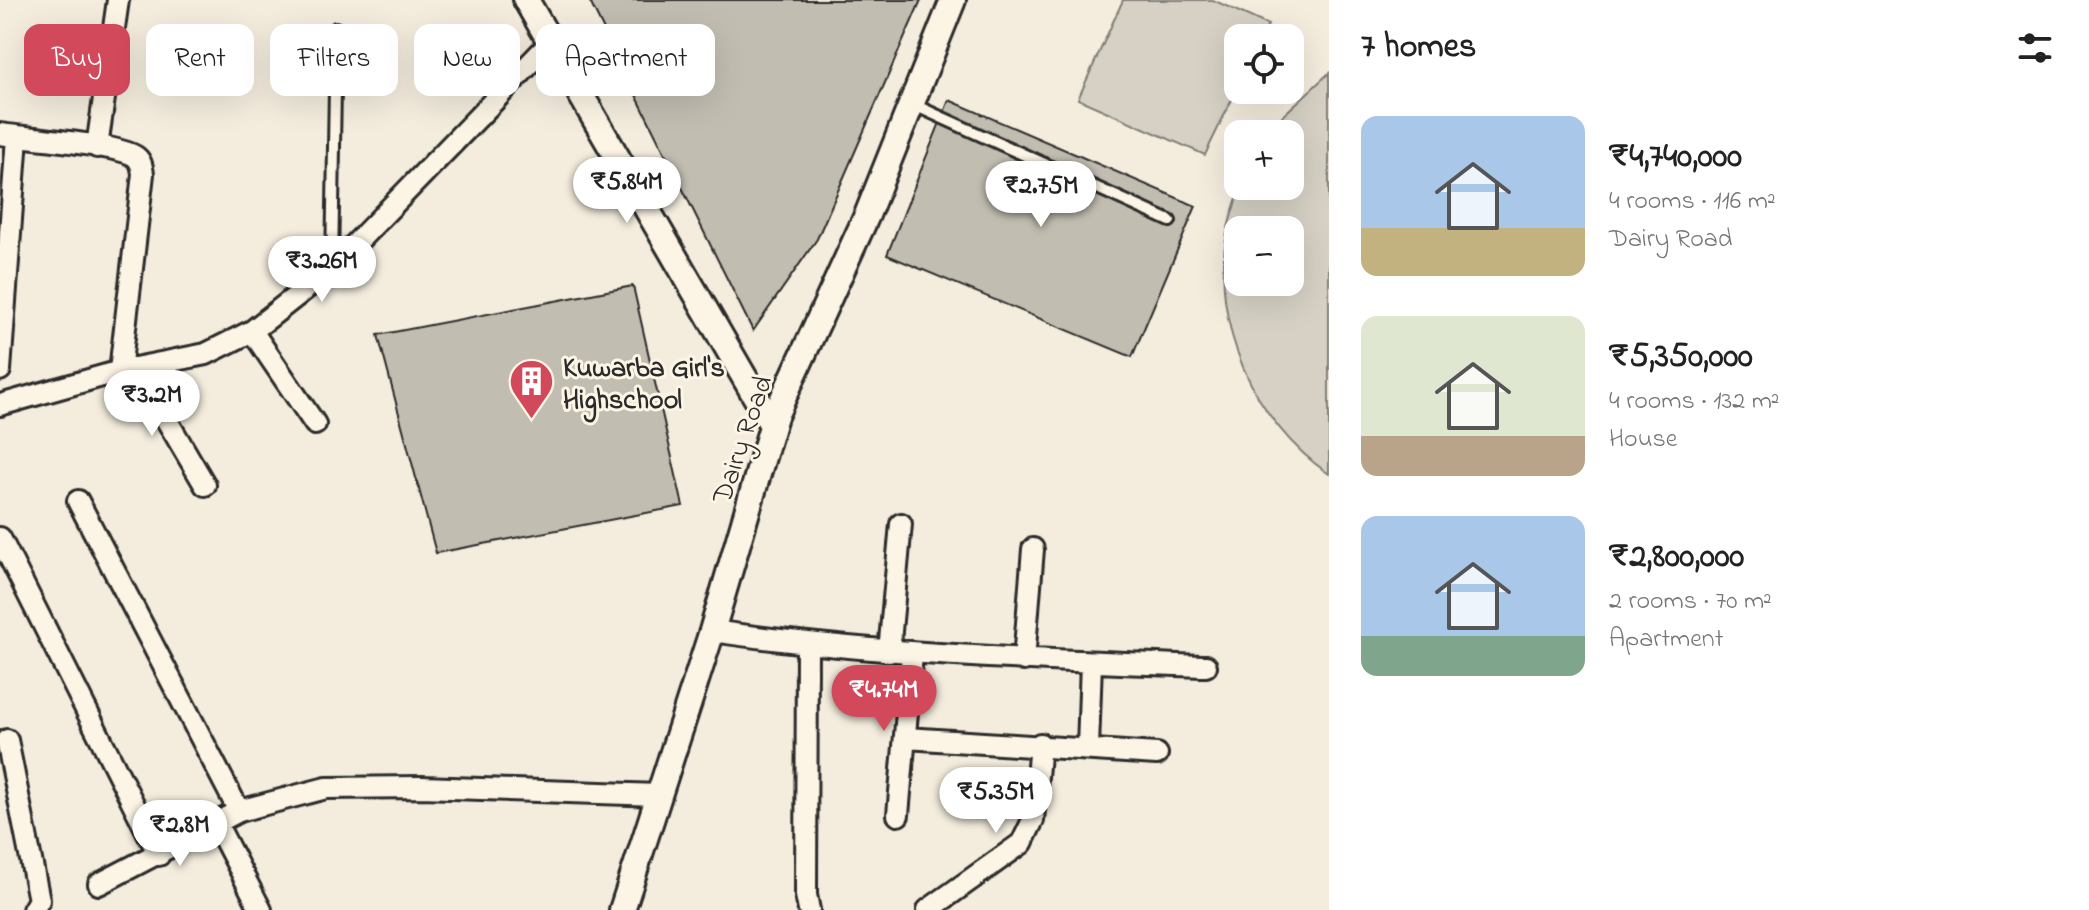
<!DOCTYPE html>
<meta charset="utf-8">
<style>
:root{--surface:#fff;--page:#f6f6f6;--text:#222;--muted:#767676;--accent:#d1495b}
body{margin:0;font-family:"Indie Flower",sans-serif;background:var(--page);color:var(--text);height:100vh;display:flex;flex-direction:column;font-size:30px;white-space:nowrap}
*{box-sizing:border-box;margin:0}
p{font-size:26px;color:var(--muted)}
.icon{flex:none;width:44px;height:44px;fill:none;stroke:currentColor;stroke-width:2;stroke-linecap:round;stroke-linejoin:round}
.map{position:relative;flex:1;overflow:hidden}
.side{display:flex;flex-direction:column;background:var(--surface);width:760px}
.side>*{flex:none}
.top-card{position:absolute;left:24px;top:24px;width:760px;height:72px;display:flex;gap:16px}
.tools{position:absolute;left:1224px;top:24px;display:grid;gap:16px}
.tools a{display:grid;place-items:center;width:80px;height:80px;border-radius:16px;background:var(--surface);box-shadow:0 8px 32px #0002;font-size:40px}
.price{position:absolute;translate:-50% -68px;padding:0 18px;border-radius:28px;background:#fff;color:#222;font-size:26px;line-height:52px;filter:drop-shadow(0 2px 4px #0008)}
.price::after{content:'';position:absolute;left:50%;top:48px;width:24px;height:18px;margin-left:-12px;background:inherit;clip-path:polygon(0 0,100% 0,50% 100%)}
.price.on{background:var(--accent);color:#fff}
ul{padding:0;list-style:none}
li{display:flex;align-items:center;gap:24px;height:200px;padding:0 32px}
li span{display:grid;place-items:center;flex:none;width:224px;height:160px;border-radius:16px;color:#555}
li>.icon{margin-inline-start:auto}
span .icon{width:96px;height:96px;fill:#fffc;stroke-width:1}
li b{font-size:34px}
h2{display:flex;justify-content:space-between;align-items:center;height:96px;padding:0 32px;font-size:34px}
.chip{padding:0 28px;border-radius:16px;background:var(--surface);box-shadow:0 8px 32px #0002;font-size:28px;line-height:72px}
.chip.on{background:var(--accent);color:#fff}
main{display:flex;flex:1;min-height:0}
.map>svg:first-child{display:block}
.green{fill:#d6d1c4;stroke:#807e78;stroke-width:2;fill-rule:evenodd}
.building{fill:#c2bdb1;stroke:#2b2b2b;stroke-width:2}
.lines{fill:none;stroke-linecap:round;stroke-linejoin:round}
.service-casing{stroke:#2b2b2b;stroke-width:16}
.minor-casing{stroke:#2b2b2b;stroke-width:26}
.tertiary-casing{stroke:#2b2b2b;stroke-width:30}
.service{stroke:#fcf5e5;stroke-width:10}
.minor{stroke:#fcf5e5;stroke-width:20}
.tertiary{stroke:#fcf5e5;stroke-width:24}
.labels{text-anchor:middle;stroke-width:6;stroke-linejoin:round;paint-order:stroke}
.poi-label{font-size:28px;font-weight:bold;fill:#2b2b2b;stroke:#fcf5e5;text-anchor:start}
.street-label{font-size:28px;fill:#2b2b2b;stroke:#fcf5e5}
</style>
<main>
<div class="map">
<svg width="1329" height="910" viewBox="0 0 1329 910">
<rect width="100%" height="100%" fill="#f4edde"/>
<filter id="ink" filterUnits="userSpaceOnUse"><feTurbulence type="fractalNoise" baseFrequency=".0125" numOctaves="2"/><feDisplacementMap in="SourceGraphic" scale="16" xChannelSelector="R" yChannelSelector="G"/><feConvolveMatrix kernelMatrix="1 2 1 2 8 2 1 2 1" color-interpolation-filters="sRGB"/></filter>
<g filter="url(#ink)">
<path class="green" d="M1123 0H1213L1268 25 1262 38H1238V87L1205 155 1078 99Z
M1329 73V474C1254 423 1210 323 1227 233 1230 217 1236 201 1241 186H1290V134H1269L1277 121ZM1238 230H1290V282H1238Z"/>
<path class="building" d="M589 0H921L817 239 753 331Z
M949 100 1196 206 1132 357 887 255Z
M633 286 683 506 436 553 378 335Z"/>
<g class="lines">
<defs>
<path id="service" d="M912 104 1170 221
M332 266 336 28"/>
<path id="minor" d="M0 134C27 138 119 144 136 157 142 162 142 168 143 174L120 371
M97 147 118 0
M252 331 315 424
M136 368 205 485
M0 370 17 137
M0 405 120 371 206 354 252 331 332 268 549 44
M78 501 239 811
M0 538 159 855
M712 631C876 655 1040 660 1206 666
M807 645 806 895 809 910
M889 652 901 524
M1024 660 1033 549
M906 738 1157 754
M7 740 39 900 33 910
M1088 748 1091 662
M898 815 912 655
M216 823 261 910
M99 884 239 811 326 788 421 787 659 795
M928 910 1022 843 1033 820 1040 744"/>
<path id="tertiary" d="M526 0 772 425
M622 910 712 631 775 416 867 215 953 0"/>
</defs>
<use href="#service" class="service-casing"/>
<use href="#minor" class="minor-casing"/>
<use href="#tertiary" class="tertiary-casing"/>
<use href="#service" class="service"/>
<use href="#minor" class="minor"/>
<use href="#tertiary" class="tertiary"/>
</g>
</g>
<defs>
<symbol id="building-pin" viewBox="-11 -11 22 30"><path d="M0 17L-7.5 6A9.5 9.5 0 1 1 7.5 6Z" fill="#d1495b" stroke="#fcf5e5"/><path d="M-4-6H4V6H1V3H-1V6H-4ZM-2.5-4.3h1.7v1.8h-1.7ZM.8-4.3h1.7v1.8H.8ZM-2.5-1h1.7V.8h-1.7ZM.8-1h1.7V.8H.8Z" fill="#fff"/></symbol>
</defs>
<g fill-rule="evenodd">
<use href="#building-pin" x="506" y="356" width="51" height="69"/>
</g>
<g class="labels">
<g class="poi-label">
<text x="563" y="376">Kuwarba Girl's<tspan x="563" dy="32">Highschool</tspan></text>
</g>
<g class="street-label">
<text transform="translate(741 439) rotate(-71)" y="10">Dairy Road</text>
</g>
</g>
</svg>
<div class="tools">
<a><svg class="icon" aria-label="locate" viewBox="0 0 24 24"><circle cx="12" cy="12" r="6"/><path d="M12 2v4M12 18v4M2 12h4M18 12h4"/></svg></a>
<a>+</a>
<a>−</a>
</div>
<b class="price" style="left:627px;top:225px">₹5.84M</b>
<b class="price" style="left:1041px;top:229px">₹2.75M</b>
<b class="price" style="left:322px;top:304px">₹3.26M</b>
<b class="price" style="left:152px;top:438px">₹3.2M</b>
<b class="price on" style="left:884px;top:733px">₹4.74M</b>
<b class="price" style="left:996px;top:835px">₹5.35M</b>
<b class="price" style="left:180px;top:868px">₹2.8M</b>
<div class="top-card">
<a class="chip on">Buy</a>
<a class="chip">Rent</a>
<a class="chip">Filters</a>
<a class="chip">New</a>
<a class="chip">Apartment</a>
</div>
</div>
<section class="side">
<h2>7 homes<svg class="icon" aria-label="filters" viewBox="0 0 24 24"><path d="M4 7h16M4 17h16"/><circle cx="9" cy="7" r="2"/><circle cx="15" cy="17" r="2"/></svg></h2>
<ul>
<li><span style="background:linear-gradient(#a9c7e8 70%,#c2b280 0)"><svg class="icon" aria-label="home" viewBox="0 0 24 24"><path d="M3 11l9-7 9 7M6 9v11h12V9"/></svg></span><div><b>₹4,740,000</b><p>4 rooms · 116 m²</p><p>Dairy Road</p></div></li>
<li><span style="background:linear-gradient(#dfe7d0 75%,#b9a48a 0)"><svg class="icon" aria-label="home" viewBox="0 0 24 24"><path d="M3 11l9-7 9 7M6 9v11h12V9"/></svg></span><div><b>₹5,350,000</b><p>4 rooms · 132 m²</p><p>House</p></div></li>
<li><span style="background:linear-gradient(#a9c7e8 75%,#7fa58c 0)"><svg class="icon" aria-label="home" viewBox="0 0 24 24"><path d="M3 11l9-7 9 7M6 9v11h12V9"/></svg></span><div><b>₹2,800,000</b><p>2 rooms · 70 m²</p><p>Apartment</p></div></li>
</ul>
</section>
</main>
